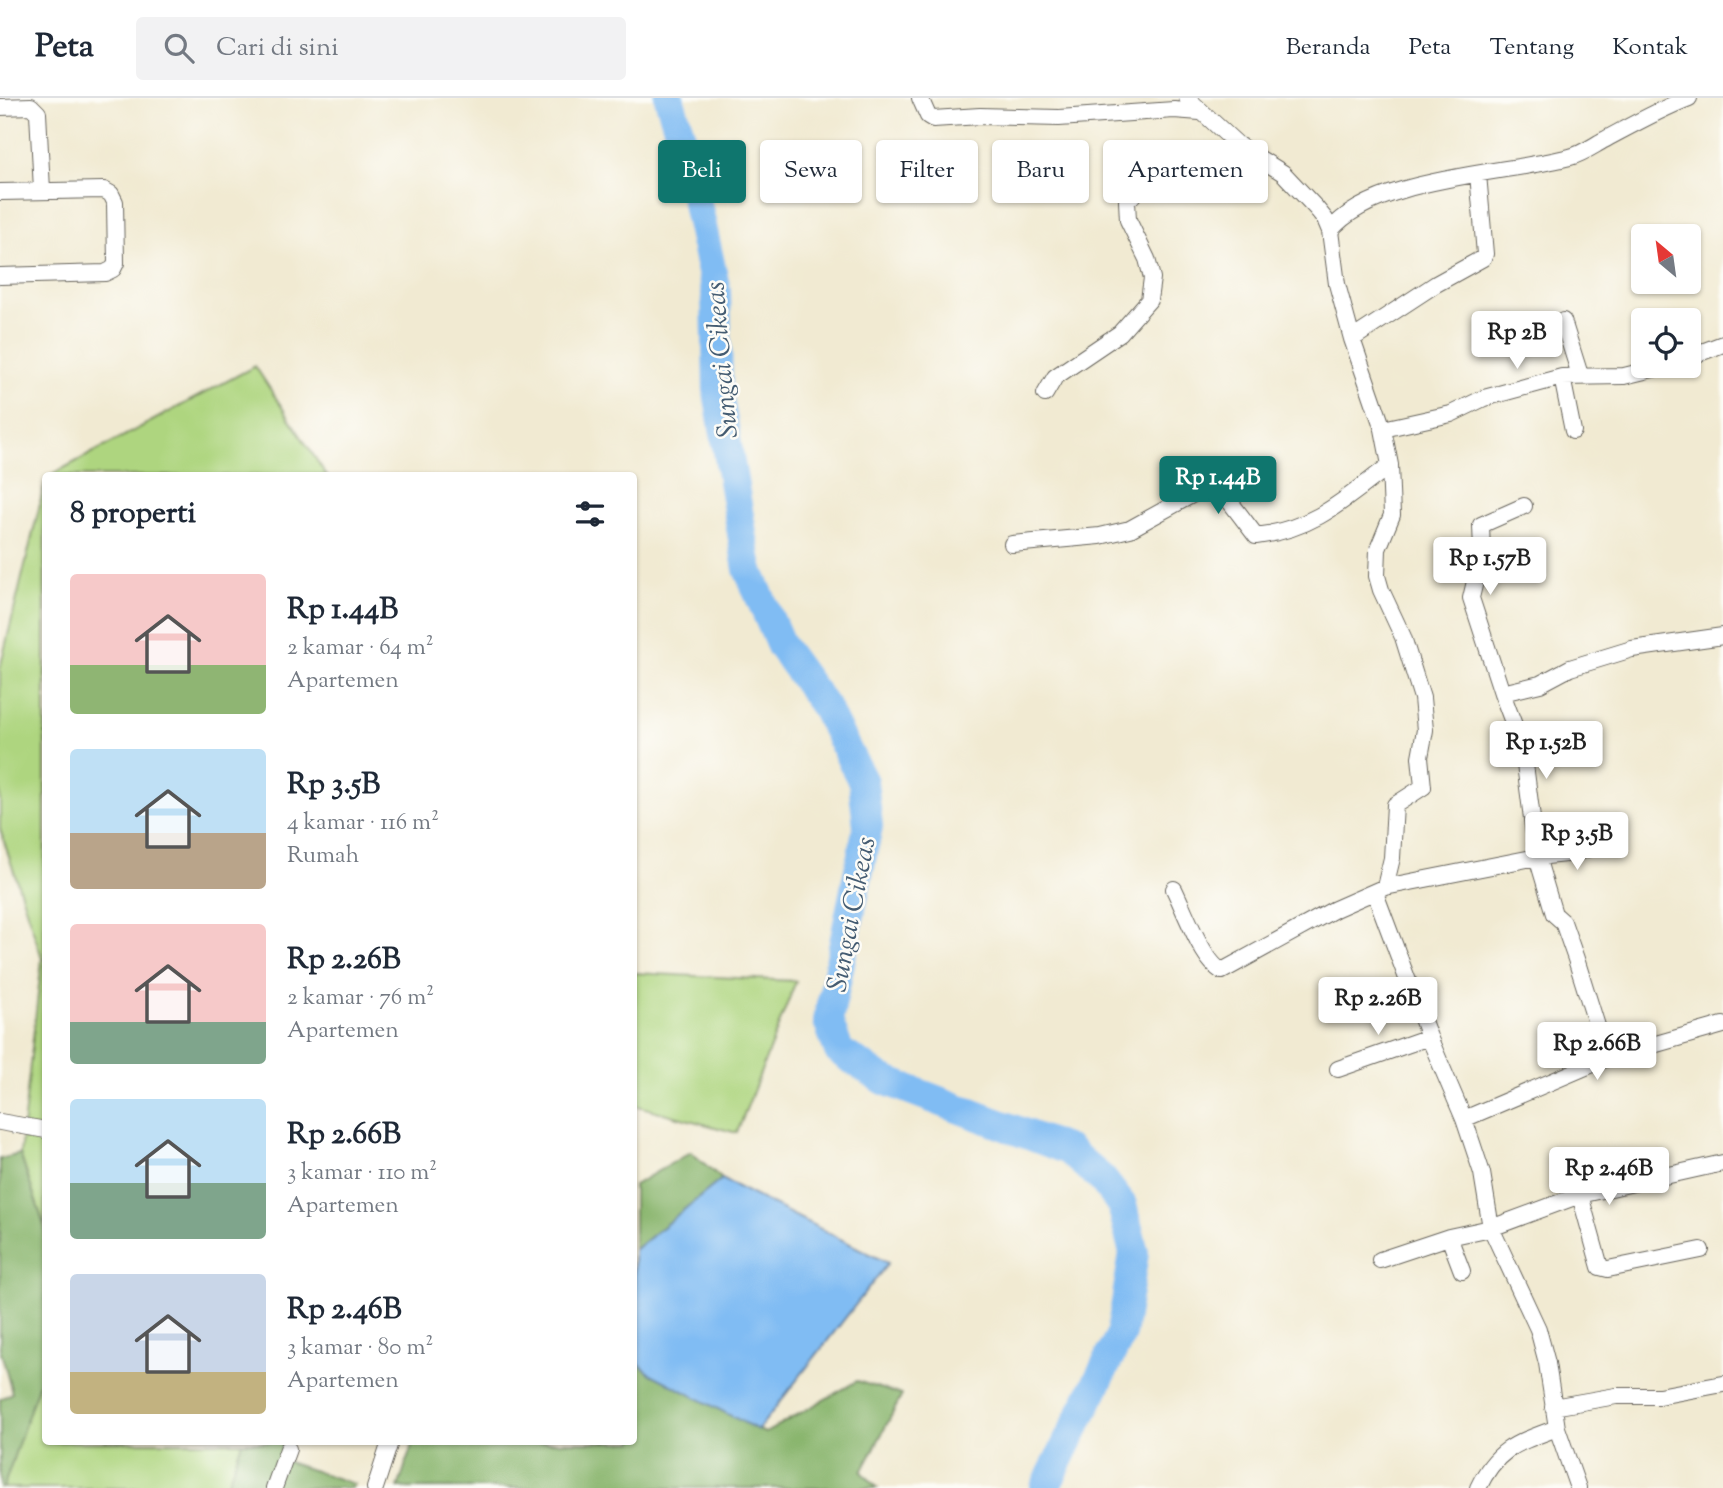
<!DOCTYPE html>
<html lang="id">
<meta charset="utf-8">
<style>
:root{--surface:#fff;--page:#f2f2f3;--text:#1f2937;--muted:#747a83;--line:#e0e1e3;--accent:#0f766e}
body{margin:0;font-family:"Sorts Mill Goudy",serif;background:var(--page);color:var(--text);height:100vh;display:flex;flex-direction:column;font-size:26px;white-space:nowrap}
*{box-sizing:border-box;margin:0}
p{font-size:23px;color:var(--muted)}
.icon{flex:none;width:38px;height:38px;fill:none;stroke:currentColor;stroke-width:2;stroke-linecap:round;stroke-linejoin:round}
.map{position:relative;flex:1;overflow:hidden}
.side{position:absolute;left:42px;top:374px;width:595px;height:973px;display:flex;flex-direction:column;background:var(--surface);border-radius:7px;box-shadow:0 2px 5px #0004}
.side>*{flex:none}
.top-card{position:absolute;left:658px;top:42px;width:665px;height:63px;display:flex;gap:14px}
.needle{width:46px;rotate:331deg}
.controls{position:absolute;left:1631px;top:126px;display:grid;gap:14px}
.controls a{display:grid;place-items:center;width:70px;height:70px;border-radius:7px;background:var(--surface);box-shadow:0 2px 5px #0004;font-size:35px}
.price{position:absolute;translate:-50% -60px;padding:0 16px;border-radius:7px;background:#fff;color:#222;font-size:23px;line-height:46px;filter:drop-shadow(0 2px 4px #0008)}
.price::after{content:'';position:absolute;left:50%;top:42px;width:21px;height:16px;margin-left:-10px;background:inherit;clip-path:polygon(0 0,100% 0,50% 100%)}
.price.on{background:var(--accent);color:#fff}
ul{padding:0;list-style:none}
li{display:flex;align-items:center;gap:21px;height:175px;padding:0 28px}
li span{display:grid;place-items:center;flex:none;width:196px;height:140px;border-radius:7px;color:#555}
li>.icon{margin-inline-start:auto}
span .icon{width:84px;height:84px;fill:#fffc;stroke-width:1}
li b{font-size:30px}
h2{display:flex;justify-content:space-between;align-items:center;height:84px;padding:0 28px;font-size:30px}
.pill{padding:0 24px;border-radius:7px;background:var(--surface);box-shadow:0 2px 5px #0004;font-size:24px;line-height:63px}
.pill.on{background:var(--accent);color:#fff}
header{display:flex;align-items:center;gap:42px;box-sizing:border-box;height:98px;padding:0 35px;background:var(--surface);border-bottom:2px solid var(--line)}
header strong{font-size:33px}
nav{display:flex;gap:38px;margin-inline-start:auto;font-size:24px}
.search{width:490px;height:63px;background:var(--page);display:flex;align-items:center;gap:18px;box-sizing:border-box;padding:0 24px;border-radius:7px;color:var(--muted);font-size:26px}
.map>svg:first-child{display:block}
.green{fill:#aed57f;stroke:#65784e;stroke-width:2}
.forest{fill:#8ab66e;stroke:#536945;stroke-width:2}
.water{fill:#80bcf3;stroke:#4e6c88;stroke-width:2}
.lines{fill:none;stroke-linecap:round;stroke-linejoin:round}
.river{stroke:#80bcf3;stroke-width:30}
.minor-casing{stroke:#67645c;stroke-width:18}
.minor{stroke:#fff;stroke-width:16}
.labels{text-anchor:middle;stroke-width:5;stroke-linejoin:round;paint-order:stroke}
.water-label{font-size:28px;font-style:italic;fill:#445c72;stroke:#fdfcf7}
</style>
<header>
<strong>Peta</strong>
<div class="search"><svg class="icon" aria-label="search" viewBox="0 0 24 24"><circle cx="10" cy="10" r="6"/><path d="M15 15l6 6"/></svg>Cari di sini</div>
<nav><a>Beranda</a><a>Peta</a><a>Tentang</a><a>Kontak</a></nav>
</header>
<div class="map">
<svg width="1723" height="1390" viewBox="0 0 1723 1390">
<rect width="100%" height="100%" fill="#fdfcf7"/>
<filter id="ink" filterUnits="userSpaceOnUse"><feTurbulence type="fractalNoise" baseFrequency=".0143" numOctaves="2"/><feDisplacementMap in="SourceGraphic" scale="14" xChannelSelector="R" yChannelSelector="G"/><feConvolveMatrix kernelMatrix="1 2 1 2 8 2 1 2 1" color-interpolation-filters="sRGB"/></filter>
<filter id="wash" filterUnits="userSpaceOnUse"><feTurbulence type="fractalNoise" baseFrequency=".00686" numOctaves="4" result="noise"/><feDisplacementMap in="SourceGraphic" scale="28" xChannelSelector="R" yChannelSelector="G"/><feGaussianBlur stdDeviation="1.57" result="paint"/><feColorMatrix in="noise" values="0 0 0 0 0 0 0 0 0 0 0 0 0 0 0 0 0 1.4 0 .05"/><feComposite in="paint" operator="in"/></filter>
<g filter="url(#wash)">
<rect width="100%" height="100%" fill="#f1ead2"/>
<path class="green" d="M255 268 327 378H49Z
M45 385V1130L20 1056 42 860 0 731V570Z
M634 875 796 883 737 1035 634 1007Z
M45 1266 46 1344H242L226 1390H3Z"/>
<path class="forest" d="M691 1054 722 1081 634 1152V1087Z
M20 1056 45 1130 46 1265 3 1390H0V1301L12 1295 0 1250V1061Z
M634 1262 651 1276 765 1335 857 1283 902 1297 862 1374 878 1390H398L413 1344H634Z
M242 1344H280L288 1364 354 1386 352 1390H226Z"/>
<path class="water" d="M722 1081 888 1165 758 1332 651 1276 634 1262V1152Z"/>
<g class="lines">
<path class="river" d="M669 0 686 55 716 193 718 294 748 471 781 548 825 609 863 684 868 728 828 923 839 953 884 982 1068 1052 1102 1081 1122 1107 1134 1155 1121 1236 1045 1390"/>
</g>
</g>
<g filter="url(#ink)">
<g class="lines">
<defs>
<path id="minor" d="M920 0 928 18 933 21 980 18 1059 20 1174 12 1200 14
M0 9 31 8 38 15 42 92
M0 94 104 92 111 96 115 104 116 165 113 171 105 175 0 178
M1330 133C1373 79 1505 76 1570 59 1582 56 1593 48 1604 42 1632 27 1660 11 1689 0
M1563 223 1580 277
M1352 241 1436 186 1483 160 1485 156 1478 76
M1689 259 1723 246
M1562 279 1573 333
M1045 296 1055 279 1120 235 1149 202 1152 180 1147 161 1128 122 1127 103 1142 88 1238 47
M1383 331 1451 316 1484 300 1562 279 1624 278 1665 268
M1012 446 1100 438 1130 431 1215 384 1256 438C1315 431 1345 401 1390 367
M1502 595 1471 500 1482 454 1481 427 1524 408
M1385 789 1537 759 1575 755 1607 744
M1174 791C1184 811 1203 864 1222 873L1335 811 1385 789 1392 760 1395 707 1423 689 1420 659 1425 632 1422 600 1403 539 1381 492 1377 478 1378 451 1392 417 1390 367 1383 331 1352 241 1337 186 1330 133 1325 121 1316 110 1283 75 1238 47 1187 0
M1375 795 1429 939 1464 1021 1482 1075 1491 1130 1538 1231 1547 1265 1557 1330 1578 1390
M1607 960 1576 861 1563 824 1554 816 1537 759 1523 651 1502 595 1540 586 1570 570 1632 551 1723 538
M1338 971 1429 939
M1464 1021 1607 960 1723 927
M0 1024 46 1032
M1580 1097 1600 1169 1608 1171 1701 1152
M1449 1139 1462 1173
M1380 1162 1449 1139 1491 1130 1580 1097 1723 1065
M1553 1309 1616 1298H1659L1723 1286
M274 1390 288 1351
M375 1390 390 1344
M1478 1390C1497 1350 1517 1345 1557 1330"/>
</defs>
<use href="#minor" class="minor-casing"/>
<use href="#minor" class="minor"/>
</g>
</g>
<g class="labels">
<g class="water-label">
<text transform="translate(720 262) rotate(-95)" y="10">Sungai Cikeas</text>
<text transform="translate(850 816) rotate(-79)" y="10">Sungai Cikeas</text>
</g>
</g>
</svg>
<div class="controls">
<a><svg class="needle" viewBox="-14 -14 28 28"><path d="M0-13l5 13h-10z" fill="#e53935"/><path d="M0 13l5-13h-10z" fill="#747a83"/></svg></a>
<a><svg class="icon" aria-label="locate" viewBox="0 0 24 24"><circle cx="12" cy="12" r="6"/><path d="M12 2v4M12 18v4M2 12h4M18 12h4"/></svg></a>
</div>
<b class="price" style="left:1517px;top:273px">Rp 2B</b>
<b class="price on" style="left:1218px;top:418px">Rp 1.44B</b>
<b class="price" style="left:1490px;top:499px">Rp 1.57B</b>
<b class="price" style="left:1546px;top:683px">Rp 1.52B</b>
<b class="price" style="left:1577px;top:774px">Rp 3.5B</b>
<b class="price" style="left:1378px;top:939px">Rp 2.26B</b>
<b class="price" style="left:1597px;top:984px">Rp 2.66B</b>
<b class="price" style="left:1609px;top:1109px">Rp 2.46B</b>
<div class="top-card">
<a class="pill on">Beli</a>
<a class="pill">Sewa</a>
<a class="pill">Filter</a>
<a class="pill">Baru</a>
<a class="pill">Apartemen</a>
</div>
<section class="side">
<h2>8 properti<svg class="icon" aria-label="filters" viewBox="0 0 24 24"><path d="M4 7h16M4 17h16"/><circle cx="9" cy="7" r="2"/><circle cx="15" cy="17" r="2"/></svg></h2>
<ul>
<li><span style="background:linear-gradient(#f6c9c9 65%,#8fb573 0)"><svg class="icon" aria-label="home" viewBox="0 0 24 24"><path d="M3 11l9-7 9 7M6 9v11h12V9"/></svg></span><div><b>Rp 1.44B</b><p>2 kamar · 64 m²</p><p>Apartemen</p></div></li>
<li><span style="background:linear-gradient(#bfe0f5 60%,#b9a48a 0)"><svg class="icon" aria-label="home" viewBox="0 0 24 24"><path d="M3 11l9-7 9 7M6 9v11h12V9"/></svg></span><div><b>Rp 3.5B</b><p>4 kamar · 116 m²</p><p>Rumah</p></div></li>
<li><span style="background:linear-gradient(#f6c9c9 70%,#7fa58c 0)"><svg class="icon" aria-label="home" viewBox="0 0 24 24"><path d="M3 11l9-7 9 7M6 9v11h12V9"/></svg></span><div><b>Rp 2.26B</b><p>2 kamar · 76 m²</p><p>Apartemen</p></div></li>
<li><span style="background:linear-gradient(#bfe0f5 60%,#7fa58c 0)"><svg class="icon" aria-label="home" viewBox="0 0 24 24"><path d="M3 11l9-7 9 7M6 9v11h12V9"/></svg></span><div><b>Rp 2.66B</b><p>3 kamar · 110 m²</p><p>Apartemen</p></div></li>
<li><span style="background:linear-gradient(#c9d6e8 70%,#c2b280 0)"><svg class="icon" aria-label="home" viewBox="0 0 24 24"><path d="M3 11l9-7 9 7M6 9v11h12V9"/></svg></span><div><b>Rp 2.46B</b><p>3 kamar · 80 m²</p><p>Apartemen</p></div></li>
</ul>
</section>
</div>
